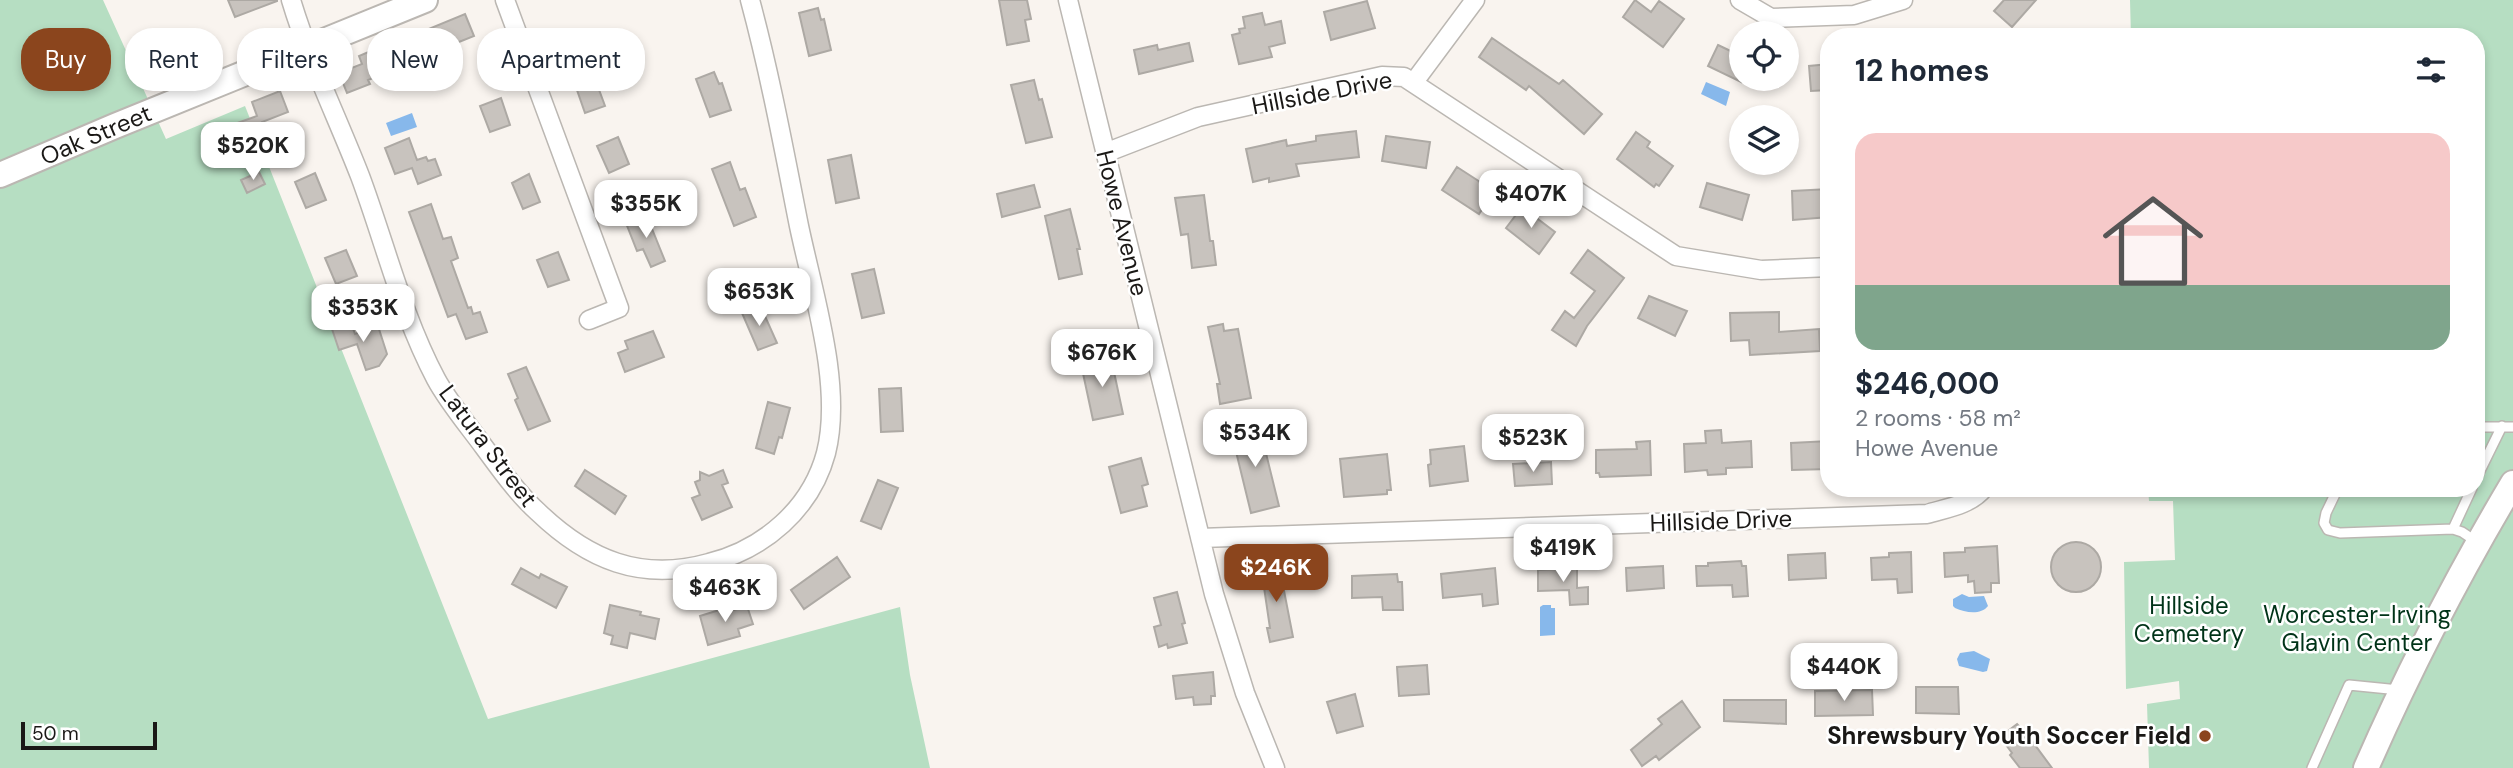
<!DOCTYPE html>
<meta charset="utf-8">
<style>
:root{--surface:#fff;--page:#f6f6f7;--text:#1f2937;--muted:#747a83;--accent:#8b451d}
body{margin:0;font-family:"DM Sans",sans-serif;background:var(--page);color:var(--text);height:100vh;display:flex;flex-direction:column;font-size:26px;white-space:nowrap}
*{box-sizing:border-box;margin:0}
p{font-size:23px;color:var(--muted)}
.icon{flex:none;width:38px;height:38px;fill:none;stroke:currentColor;stroke-width:2;stroke-linecap:round;stroke-linejoin:round}
.map{position:relative;flex:1;overflow:hidden}
.side{position:absolute;left:1820px;top:28px;width:665px;height:469px;display:flex;flex-direction:column;background:var(--surface);border-radius:28px;box-shadow:0 4px 10px #0003}
.side>*{flex:none}
.guide{position:absolute;left:21px;top:28px;width:665px;height:63px;display:flex;gap:14px}
.controls{position:absolute;left:1729px;top:21px;display:grid;gap:14px}
.controls a{display:grid;place-items:center;width:70px;height:70px;border-radius:50%;background:var(--surface);box-shadow:0 4px 10px #0003;font-size:35px}
.scale{position:absolute;left:21px;bottom:18px;width:136px;box-sizing:border-box;padding-left:7px;border:4px solid #1a1816;border-top:0;font-size:19px;line-height:24px;white-space:nowrap;color:#1a1816;-webkit-text-stroke:5px #fff;paint-order:stroke}
.price{position:absolute;translate:-50% -60px;padding:0 16px;border-radius:14px;background:#fff;color:#222;font-size:23px;line-height:46px;filter:drop-shadow(0 2px 4px #0008)}
.price::after{content:'';position:absolute;left:50%;top:42px;width:21px;height:16px;margin-left:-10px;background:inherit;clip-path:polygon(0 0,100% 0,50% 100%)}
.price.active{background:var(--accent);color:#fff}
ul{padding:0;list-style:none}
li{display:grid;align-content:center;gap:14px;height:371px;padding:0 35px}
li span{display:grid;place-items:center;height:217px;border-radius:21px;color:#555}
li>.icon{margin-inline-start:auto}
span .icon{width:126px;height:126px;fill:#fffc;stroke-width:1}
li b{font-size:30px}
h2{display:flex;justify-content:space-between;align-items:center;height:84px;padding:0 35px;font-size:30px}
.tag{padding:0 24px;border-radius:28px;background:var(--surface);box-shadow:0 4px 10px #0003;font-size:24px;line-height:63px}
.tag.active{background:var(--accent);color:#fff}
.map>svg:first-child{display:block}
.green{fill:#b6dec2}
.water{fill:#87b8eb}
.building{fill:#c8c3be;stroke:#ada9a4;stroke-width:2}
.lines{fill:none;stroke-linecap:round;stroke-linejoin:round}
.lane-casing{stroke:#bbb7b2;stroke-width:12}
.street-casing{stroke:#bbb7b2;stroke-width:21}
.secondary-casing{stroke:#bbb7b2;stroke-width:28}
.lane{stroke:#fff;stroke-width:9}
.street{stroke:#fff;stroke-width:18}
.secondary{stroke:#fff;stroke-width:24}
.poi-dot{fill:#8b451d;stroke:#fff;stroke-width:2.5}
.labels{text-anchor:middle;stroke-width:5;stroke-linejoin:round;paint-order:stroke}
.street-label{font-size:24px;fill:#1a1816;stroke:#fff}
.park-label{font-size:24px;fill:#003318;stroke:#fff}
.poi-label{font-size:24px;font-weight:bold;fill:#1a1816;stroke:#fff;text-anchor:end}
</style>
<div class="map">
<svg width="2513" height="768" viewBox="0 0 2513 768">
<rect width="100%" height="100%" fill="#f9f4ef"/>
<path class="green" d="M0 0H103L166 139 245 106 488 719 900 607 910 675 930 768H0Z
M2130 0H2513V768H2149L2147 704 2180 699 2179 681 2126 689 2124 562 2175 560 2173 501H2149L2148 488H2476V37H2131Z"/>
<path class="water" d="M1706 82 1730 92 1726 106 1701 94Z
M412 113 417 127 391 136 386 123Z
M1962 594 1969 597 1984 596 1988 606C1981 615 1966 613 1955 608L1953 606V599Z
M1543 605H1551V608H1555V635L1540 636V607Z
M1974 651 1990 659 1987 671 1983 672 1959 666 1957 659 1960 653Z"/>
<path class="building" d="M228 0H277V1L235 17Z
M999 0H1027L1031 19 1025 20 1029 41 1007 45Z
M1635 0 1651 12 1659 1 1684 19 1663 47 1623 17Z
M2004 0H2036L2012 27 1994 11Z
M1367 1 1375 28 1331 40 1324 12Z
M818 8 821 20 824 19 831 50 809 56 799 13Z
M1262 13 1265 25 1281 21 1285 43 1269 47 1272 57 1239 64 1232 35 1240 33 1239 29 1245 28 1243 17Z
M465 14 474 36 444 48 449 77 436 80 430 54 422 57 414 35Z
M1492 38 1559 84 1563 80 1602 114 1584 134 1529 86 1526 90 1479 57Z
M1189 43 1193 61 1139 74 1134 50 1157 45 1158 50Z
M387 44 397 69 368 80 370 84 347 93 339 73 362 64 359 56Z
M1718 45 1741 56V82L1708 66Z
M588 60 605 106 585 113 569 67Z
M1829 64V90L1811 91 1809 66Z
M714 72 719 84 722 83 731 110 710 117 696 79Z
M1034 80 1039 100 1042 99 1052 137 1026 143 1011 85Z
M280 91 288 112 262 122 267 135 245 144 237 123 257 116 252 102Z
M501 98 510 125 490 132 480 106Z
M1356 131 1359 157 1296 164 1299 176 1269 182V178L1253 182 1246 149 1286 140 1287 146 1316 141V136Z
M1636 132 1650 142 1647 147 1673 166 1659 186 1656 184 1654 187 1617 159Z
M1386 136 1430 142 1426 168 1382 161Z
M618 137 629 164 609 173 597 146Z
M409 138 417 160 426 157 428 161 435 159 441 175 418 184 412 168 395 174 385 148Z
M851 155 859 198 836 203 828 160Z
M730 162 740 190 745 188 756 217 734 226 712 169Z
M1457 167 1494 191 1479 214 1442 190Z
M259 172 265 184 247 193 241 180Z
M315 173 326 200 306 208 295 182Z
M529 174 540 202 523 209 512 183Z
M1707 183 1749 195 1742 220 1700 207Z
M1034 185 1040 207 1002 217 997 194Z
M1829 189V217L1793 220 1792 191Z
M1204 195 1210 241H1213L1216 265 1192 268 1188 234 1181 235 1175 198Z
M431 204 443 239 451 237 458 258 451 261 468 308 471 307 473 314 480 312 487 332 466 339 456 314 448 317 409 212Z
M1522 207 1555 232 1539 254 1506 228Z
M1070 209 1080 249H1077L1082 274 1059 279 1045 216Z
M646 214 665 261 651 267 643 249 637 251 626 223Z
M346 250 357 276 336 284 325 258Z
M1588 250 1624 278 1587 326 1576 346 1552 330 1565 311 1574 318 1595 291 1571 273Z
M558 252 569 280 548 287 537 260Z
M874 269 884 313 862 318 852 274Z
M1649 296 1687 311 1675 336 1638 318Z
M760 305 777 343 758 350 742 313Z
M1779 312V332L1819 329 1820 351 1750 355 1749 340 1731 341 1730 313Z
M351 323 355 334 378 326 387 354 379 366 366 370 357 344 339 350 332 329Z
M1223 324 1224 331 1238 329 1251 398 1220 404 1217 384H1220L1208 327Z
M653 331 664 357 625 372 618 353 628 349 625 341Z
M1111 358 1123 414 1093 420 1081 364Z
M526 367 550 421 528 430 515 400 518 398 508 374Z
M901 388 903 431 881 432 879 389Z
M768 402 790 408 782 438 779 437 774 454 756 448Z
M1259 425 1279 506 1251 513 1231 431Z
M1721 430 1722 443 1751 441 1752 467 1726 468V474L1708 475 1707 470 1685 472 1684 444 1706 443 1705 431Z
M1650 441 1651 475 1600 477 1599 473H1596V450L1637 449 1636 442Z
M1829 441V469L1792 470 1791 443Z
M1464 446 1468 481 1430 486 1428 465 1431 464 1430 450Z
M1387 454 1391 490H1387V494L1344 497 1340 459Z
M1141 458 1148 484 1142 486 1147 506 1121 513 1109 467Z
M1551 462 1552 484 1515 486 1513 464Z
M585 470 626 496 615 514 575 486Z
M723 470 728 483 722 485 732 507 702 520 692 498 700 495 695 482 700 480V472L709 476Z
M878 480 898 488 881 529 861 521Z
M2051 567a25 25 0 1 1 50 0a25 25 0 1 1-50 0Z
M1997 546 1999 583H1991V592L1975 593 1974 581 1968 582V575L1945 577 1944 553 1965 552V548Z
M1911 552 1912 592 1898 593 1897 579 1872 580 1871 558 1889 557V553Z
M1825 553 1826 578 1789 580 1788 555Z
M837 557 850 577 804 609 791 590Z
M1741 561 1742 566H1746L1748 596 1733 597 1732 585 1697 586 1696 566H1708V563Z
M1279 565 1293 637 1270 642 1267 628H1270L1261 567Z
M1663 566 1664 588 1627 591 1626 568Z
M521 568 539 578 541 574 567 587 556 608 512 584Z
M1495 568 1498 604 1483 606 1482 594 1443 598 1441 574Z
M1577 568V588L1588 587V604L1570 605 1569 590 1538 591V570Z
M1397 574 1398 582H1402L1403 610H1383L1382 597 1352 598V576Z
M1177 592 1185 623 1182 624 1187 643 1168 648 1167 644 1159 647 1154 627 1161 625 1154 598Z
M610 605 641 612 640 615 659 619 655 639 630 633 627 648 611 644 613 636 604 633Z
M747 606 753 624 738 629 740 636 708 645 700 616 729 607 730 611Z
M1427 665 1429 694 1399 696 1397 667Z
M1213 672 1215 696H1211V704L1194 705 1193 697 1176 699 1173 676Z
M1916 687H1958L1959 714 1916 713Z
M1872 690 1873 715 1815 716V691Z
M1355 694 1363 726 1337 733 1327 702Z
M1724 700H1786V724L1724 721Z
M1682 701 1700 727 1659 760 1656 756 1642 766 1631 750 1662 724 1658 719Z
M2017 724 2032 741 2052 768H2020L2010 755 2012 753 2000 737Z"/>
<g class="lines">
<defs>
<path id="lane" d="M2476 427H2513
M2476 479 2502 426
M2338 488 2326 513 2324 523 2328 530 2340 533 2453 529 2462 532 2477 542
M2453 529 2472 488
M2312 768 2349 685 2399 690"/>
<path id="street" d="M291 0C309 60 337 117 360 176 385 243 402 315 436 379 449 403 468 425 484 447 501 470 517 493 538 512 588 560 641 582 709 563 764 549 811 509 826 453 843 386 813 293 799 226 784 150 770 74 750 0
M505 0 619 308 589 320
M1068 0 1214 594 1245 693 1275 768
M1740 0 1771 18 1854 15 1903 0
M1414 82 1475 0
M1105 153 1198 117 1382 76 1404 77 1676 256 1761 270 1829 267
M1200 538 1927 514C1947 508 1970 505 1984 488"/>
<path id="secondary" d="M0 175 115 126 425 0
M2366 768C2409 670 2458 575 2513 483"/>
</defs>
<use href="#lane" class="lane-casing"/>
<use href="#street" class="street-casing"/>
<use href="#secondary" class="secondary-casing"/>
<use href="#lane" class="lane"/>
<use href="#street" class="street"/>
<use href="#secondary" class="secondary"/>
</g>
<circle class="poi-dot" cx="2205" cy="736" r="7"/>
<g class="labels">
<g class="street-label">
<text transform="translate(1322 93) rotate(-11)" y="8">Hillside Drive</text>
<text transform="translate(96 135) rotate(-23)" y="8">Oak Street</text>
<text transform="translate(1122 223) rotate(76)" y="8">Howe Avenue</text>
<text transform="translate(488 446) rotate(53)" y="8">Latura Street</text>
<text transform="translate(1721 521) rotate(-2)" y="8">Hillside Drive</text>
</g>
<g class="park-label">
<text x="2189" y="614">Hillside<tspan x="2189" dy="28">Cemetery</tspan></text>
<text x="2357" y="623">Worcester-Irving<tspan x="2357" dy="28">Glavin Center</tspan></text>
</g>
<g class="poi-label">
<text x="2191" y="744">Shrewsbury Youth Soccer Field</text>
</g>
</g>
</svg>
<div class="controls">
<a><svg class="icon" aria-label="locate" viewBox="0 0 24 24"><circle cx="12" cy="12" r="6"/><path d="M12 2v4M12 18v4M2 12h4M18 12h4"/></svg></a>
<a><svg class="icon" aria-label="layers" viewBox="0 0 24 24"><path d="M12 4l9 5-9 5-9-5zM3 14l9 5 9-5"/></svg></a>
</div>
<div class="scale">50 m</div>
<b class="price" style="left:253px;top:182px">$520K</b>
<b class="price" style="left:1531px;top:230px">$407K</b>
<b class="price" style="left:646px;top:240px">$355K</b>
<b class="price" style="left:759px;top:328px">$653K</b>
<b class="price" style="left:363px;top:344px">$353K</b>
<b class="price" style="left:1102px;top:389px">$676K</b>
<b class="price" style="left:1255px;top:469px">$534K</b>
<b class="price" style="left:1533px;top:474px">$523K</b>
<b class="price" style="left:1563px;top:584px">$419K</b>
<b class="price active" style="left:1276px;top:604px">$246K</b>
<b class="price" style="left:725px;top:624px">$463K</b>
<b class="price" style="left:1844px;top:703px">$440K</b>
<div class="guide">
<a class="tag active">Buy</a>
<a class="tag">Rent</a>
<a class="tag">Filters</a>
<a class="tag">New</a>
<a class="tag">Apartment</a>
</div>
<section class="side">
<h2>12 homes<svg class="icon" aria-label="filters" viewBox="0 0 24 24"><path d="M4 7h16M4 17h16"/><circle cx="9" cy="7" r="2"/><circle cx="15" cy="17" r="2"/></svg></h2>
<ul>
<li><span style="background:linear-gradient(#f6c9c9 70%,#7fa58c 0)"><svg class="icon" aria-label="home" viewBox="0 0 24 24"><path d="M3 11l9-7 9 7M6 9v11h12V9"/></svg></span><div><b>$246,000</b><p>2 rooms · 58 m²</p><p>Howe Avenue</p></div></li>
</ul>
</section>
</div>
